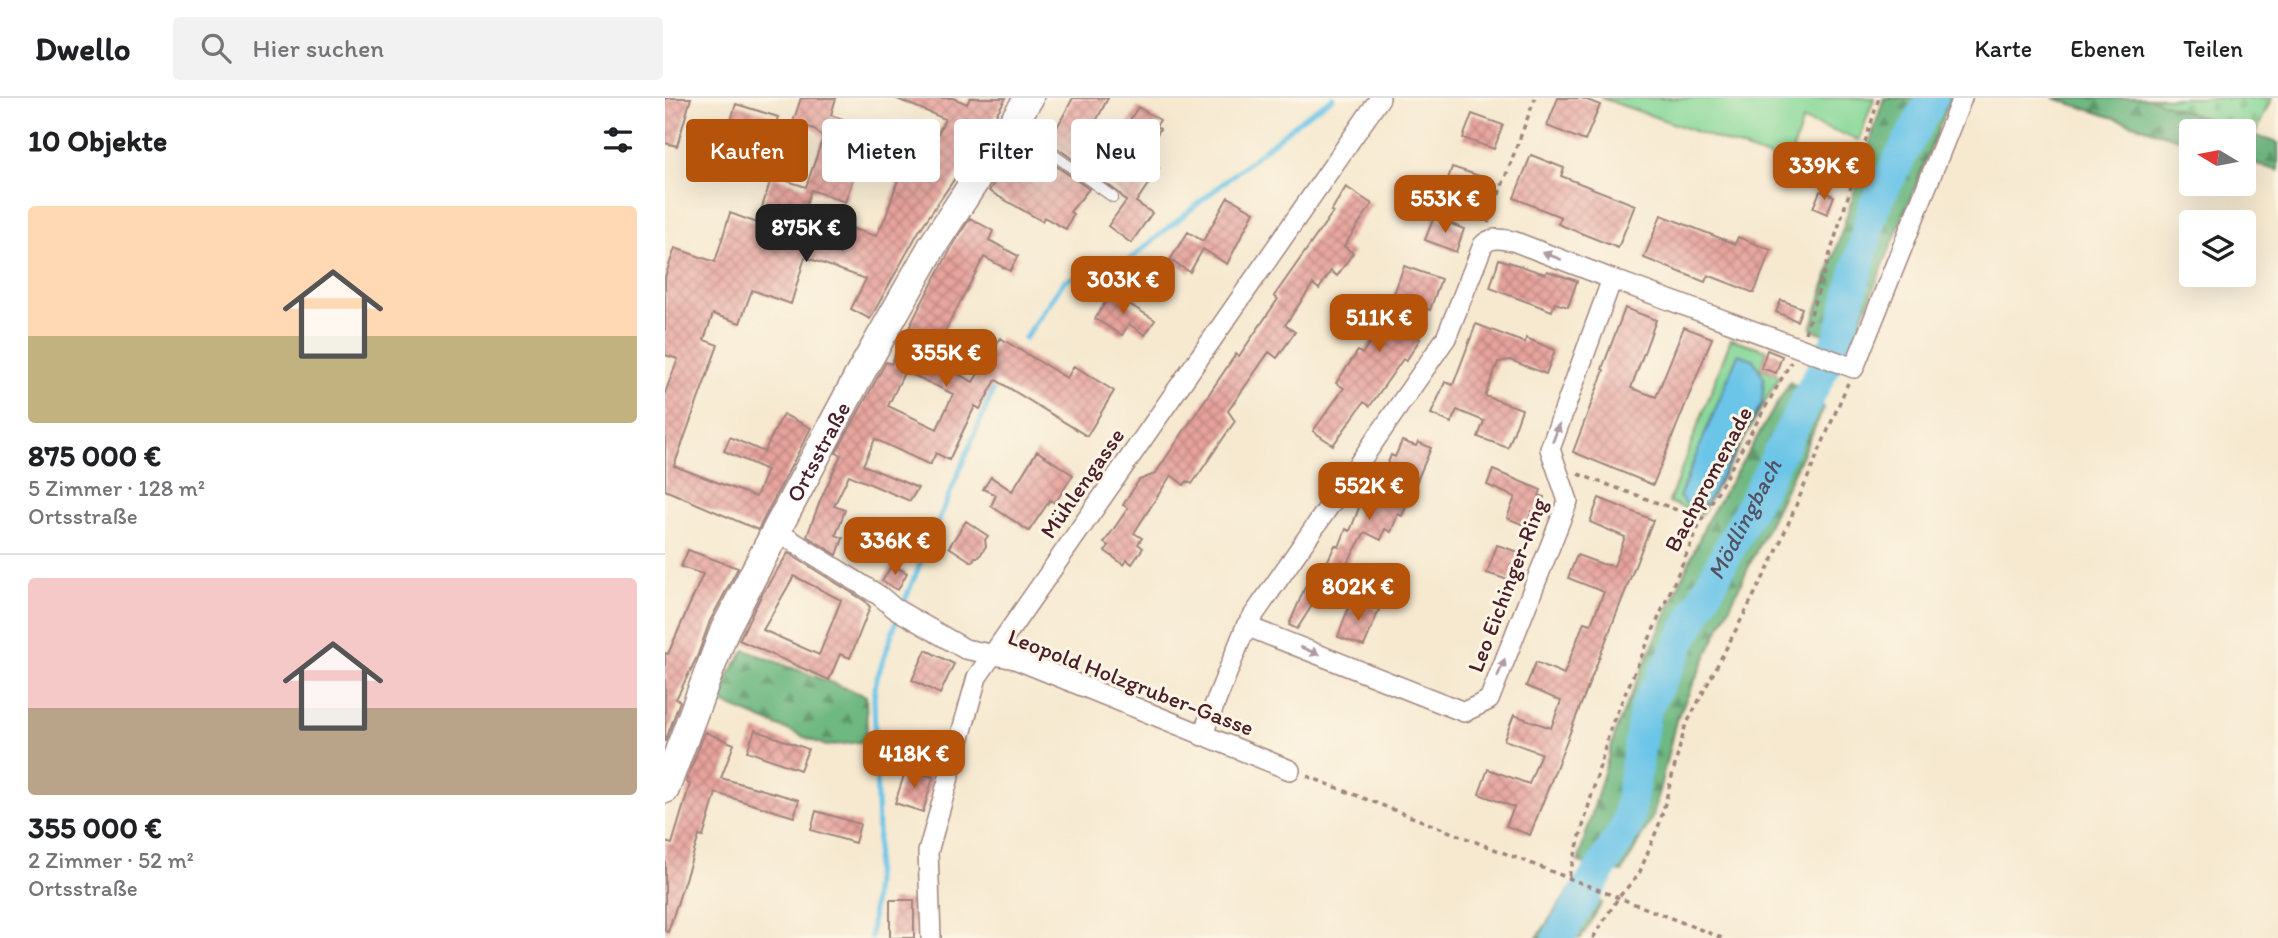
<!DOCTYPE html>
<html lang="de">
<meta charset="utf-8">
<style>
:root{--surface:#fff;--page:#f2f2f2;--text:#202124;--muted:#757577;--line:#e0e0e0;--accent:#b45309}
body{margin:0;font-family:Itim,sans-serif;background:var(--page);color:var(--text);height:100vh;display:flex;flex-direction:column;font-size:26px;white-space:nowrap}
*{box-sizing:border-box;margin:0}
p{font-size:23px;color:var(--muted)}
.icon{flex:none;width:38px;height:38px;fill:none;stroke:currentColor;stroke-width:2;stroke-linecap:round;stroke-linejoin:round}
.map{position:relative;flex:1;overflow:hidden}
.details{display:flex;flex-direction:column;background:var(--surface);width:665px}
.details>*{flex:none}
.guide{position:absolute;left:21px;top:21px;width:665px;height:63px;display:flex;gap:14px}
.needle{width:46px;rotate:280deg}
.buttons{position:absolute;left:1514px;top:21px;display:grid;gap:14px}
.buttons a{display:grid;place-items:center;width:77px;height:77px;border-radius:7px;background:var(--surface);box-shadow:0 7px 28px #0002;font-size:35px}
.price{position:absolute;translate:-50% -60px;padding:0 16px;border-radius:14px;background:var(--accent);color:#fff;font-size:23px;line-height:46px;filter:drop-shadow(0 2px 4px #0008)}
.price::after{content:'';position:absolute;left:50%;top:42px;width:21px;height:16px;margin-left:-10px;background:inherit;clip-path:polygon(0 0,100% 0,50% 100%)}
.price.active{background:#222;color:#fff}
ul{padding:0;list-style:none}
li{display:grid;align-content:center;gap:14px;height:371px;padding:0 28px}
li+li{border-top:2px solid var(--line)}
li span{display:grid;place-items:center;height:217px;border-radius:7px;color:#555}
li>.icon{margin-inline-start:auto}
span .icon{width:126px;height:126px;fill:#fffc;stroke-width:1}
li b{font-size:30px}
h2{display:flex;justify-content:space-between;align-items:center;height:84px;padding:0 28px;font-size:30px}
.pill{padding:0 24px;border-radius:7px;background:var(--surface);box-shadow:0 7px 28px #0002;font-size:24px;line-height:63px}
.pill.active{background:var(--accent);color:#fff}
header{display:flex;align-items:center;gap:42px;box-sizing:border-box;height:98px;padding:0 35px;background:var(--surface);border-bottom:2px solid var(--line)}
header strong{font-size:33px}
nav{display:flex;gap:38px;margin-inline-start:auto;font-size:24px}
.search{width:490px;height:63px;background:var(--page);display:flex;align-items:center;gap:18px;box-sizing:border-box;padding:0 24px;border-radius:7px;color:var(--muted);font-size:26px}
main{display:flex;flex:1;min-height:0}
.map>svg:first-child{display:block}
.green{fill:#88d899;stroke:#697c62;stroke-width:2}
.forest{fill:url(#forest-firs);stroke:#5c6c56;stroke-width:2}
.cemetery{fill:url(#cemetery-stones);stroke:#697c62;stroke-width:2}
.water{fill:#6ac5e8;stroke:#5a728a;stroke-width:2}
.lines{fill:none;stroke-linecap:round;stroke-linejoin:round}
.stream{stroke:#6ac5e8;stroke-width:5}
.river{stroke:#6ac5e8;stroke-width:32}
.building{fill:url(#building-cross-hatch);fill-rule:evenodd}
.lane-casing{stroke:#a0847e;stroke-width:12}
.street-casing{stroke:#a0847e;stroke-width:22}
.secondary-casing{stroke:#a0847e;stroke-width:31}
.path{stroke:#a0847e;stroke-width:3.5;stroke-dasharray:5 5;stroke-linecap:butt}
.lane{stroke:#fff;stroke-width:10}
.street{stroke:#fff;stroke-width:19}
.secondary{stroke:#fff;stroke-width:28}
.oneway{fill:#ae9aa0}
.labels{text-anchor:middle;stroke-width:6;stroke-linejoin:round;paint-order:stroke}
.street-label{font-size:23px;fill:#4a1f2b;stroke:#fcf5e5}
.water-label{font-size:24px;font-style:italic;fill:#545164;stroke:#fcf5e5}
</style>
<header>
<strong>Dwello</strong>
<div class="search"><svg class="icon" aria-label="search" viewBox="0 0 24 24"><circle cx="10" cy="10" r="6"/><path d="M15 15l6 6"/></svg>Hier suchen</div>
<nav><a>Karte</a><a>Ebenen</a><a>Teilen</a></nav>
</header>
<main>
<section class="details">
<h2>10 Objekte<svg class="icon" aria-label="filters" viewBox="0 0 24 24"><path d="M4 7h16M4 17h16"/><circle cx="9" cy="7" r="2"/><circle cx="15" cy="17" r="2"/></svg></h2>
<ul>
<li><span style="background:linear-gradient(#ffd9b3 60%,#c2b280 0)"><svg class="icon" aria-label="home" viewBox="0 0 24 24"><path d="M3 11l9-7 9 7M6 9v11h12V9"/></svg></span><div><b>875 000 €</b><p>5 Zimmer · 128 m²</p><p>Ortsstraße</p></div></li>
<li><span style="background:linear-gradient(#f6c9c9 60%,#b9a48a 0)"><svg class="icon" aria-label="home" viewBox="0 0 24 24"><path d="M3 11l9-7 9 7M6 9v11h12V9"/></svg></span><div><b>355 000 €</b><p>2 Zimmer · 52 m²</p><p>Ortsstraße</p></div></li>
</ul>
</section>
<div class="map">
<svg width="1613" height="840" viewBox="0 0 1613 840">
<defs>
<pattern id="forest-firs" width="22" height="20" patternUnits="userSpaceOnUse" patternTransform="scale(1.75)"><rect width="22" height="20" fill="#6eb881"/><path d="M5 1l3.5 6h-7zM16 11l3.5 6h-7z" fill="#5c956a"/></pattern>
<pattern id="cemetery-stones" width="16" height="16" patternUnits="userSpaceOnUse" patternTransform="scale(1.75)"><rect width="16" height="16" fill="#88d899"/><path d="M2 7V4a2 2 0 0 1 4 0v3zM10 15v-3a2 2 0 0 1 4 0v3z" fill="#77b984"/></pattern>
<pattern id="building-cross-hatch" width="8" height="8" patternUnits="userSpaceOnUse" patternTransform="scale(1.75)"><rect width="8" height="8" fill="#e7a39d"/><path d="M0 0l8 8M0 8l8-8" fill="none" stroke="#bd8480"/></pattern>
</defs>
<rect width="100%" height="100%" fill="#fcf5e5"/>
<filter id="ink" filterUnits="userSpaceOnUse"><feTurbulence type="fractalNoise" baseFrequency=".0143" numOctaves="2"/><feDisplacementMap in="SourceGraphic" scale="14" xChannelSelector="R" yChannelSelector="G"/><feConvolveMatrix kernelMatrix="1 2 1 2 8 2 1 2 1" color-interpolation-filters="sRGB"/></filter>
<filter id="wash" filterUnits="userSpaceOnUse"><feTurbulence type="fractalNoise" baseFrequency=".00686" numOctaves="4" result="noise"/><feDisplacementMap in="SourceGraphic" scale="28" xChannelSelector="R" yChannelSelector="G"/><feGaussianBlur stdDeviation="1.57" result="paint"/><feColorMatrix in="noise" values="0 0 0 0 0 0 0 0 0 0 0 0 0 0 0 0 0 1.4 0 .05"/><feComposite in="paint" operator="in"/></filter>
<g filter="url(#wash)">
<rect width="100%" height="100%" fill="#f6e9d0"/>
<path class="green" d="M936 0H1209L1194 42 1138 22 1123 66Z
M1066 241 1102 252 1096 270 1111 275 1114 279 1036 417 1004 404Z"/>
<path class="forest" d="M1219 0H1286L1186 247 1146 231Z
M1388 0H1484L1577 33H1526V45Z
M1578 34 1613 45V73L1579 62Z
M1125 284 1159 310 1011 622 988 718 957 774 913 764 952 629 1042 423Z
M80 552 201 598 202 643 161 648 48 601Z
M905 791 937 805 916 840H872Z"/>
<path class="cemetery" d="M1484 0H1607L1589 38Z"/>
<path class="water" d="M1073 256 1088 261 1099 280 1097 305 1041 406 1025 410 1014 399Z"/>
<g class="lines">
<path class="stream" d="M360 240 400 182 464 162 638 20 668 0
M237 509 328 293
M206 840 213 735 209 599 211 583 233 518"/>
<path class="river" id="s1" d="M893 840 962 728 980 612 1174 240 1209 108 1267 0"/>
</g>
<g id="blocks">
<path class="building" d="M0 0H26L12 48 0 45Z
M136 0H171L166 17 265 52 280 21 230 0H288L302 6 305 0H341L316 42 254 133 205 221 186 211 201 181 140 159 126 206 87 192 75 225 48 216 39 242 53 247 9 368 91 399 102 372 59 353 65 339 99 354 118 316 146 330 93 432 0 392V295L13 261 0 257V179L10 150 50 164 65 115 92 125 107 78 141 89 158 39 149 31 128 24ZM199 49 239 63 221 118 211 138 185 130 175 156 131 138 146 92 180 104Z
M408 0H443L426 33 447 51 473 9 495 22 491 28 495 31 479 59 494 70 471 104 487 115 466 145 443 128 461 103 454 95 384 44Z
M893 0H917L935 7 920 43 882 28Z
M71 6 113 19 96 74 54 61Z
M807 16 838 27 829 51 798 40Z
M353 47 375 61 377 58 424 91 405 114 408 116 401 131 379 119 377 123 324 93Z
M866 57 899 70 896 78 970 107 953 150 893 126 896 119 849 100Z
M787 69 815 78 813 83 816 84 812 98 807 96 805 102 779 93Z
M681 89 707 106 679 148 688 155 672 178 666 173 654 191 648 186 620 227 630 234 612 260 604 254 563 313 570 323 527 386 522 383 519 387 506 377 469 435 477 440 473 446 478 450 467 466 462 462 459 467 440 453 444 448 439 445 463 410 458 407 474 382 490 376 571 256 574 258 613 201 609 198 668 114 666 113Z
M1155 93 1169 98 1162 116 1148 110Z
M563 99 589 114 562 166 538 151 525 174 505 162 523 134 538 143Z
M996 117 1070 146 1073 139 1106 152 1089 195 1043 177 1040 184 979 160Z
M769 119 799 131 791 154 760 142Z
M305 120 328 133 324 142 353 158 345 173 319 159 265 261 308 284 335 240 402 280 409 268 449 293 422 338 331 282 315 311 310 308 284 362 271 355 265 367 210 341 198 367 253 390 245 403 184 377 169 408 180 412 171 437 178 440 172 457 142 438 155 403 176 357 171 355 221 264 226 266 256 206 288 147ZM240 273 288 296 272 331 223 308Z
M834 161 880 176 882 173 912 183 903 209 890 205 887 213 825 190Z
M739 168 776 181 765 212 747 205 733 226 755 241 741 263 738 261 705 308 699 304 668 347 648 333 679 290 671 285 693 253 697 256 721 220 716 217 727 201Z
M446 195 490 222 480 237 464 226 457 237 430 221Z
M1116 202 1137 210 1132 223 1111 214Z
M960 210 991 222 966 290 991 299 1019 229 1047 240 988 387 908 354 939 272 937 271Z
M811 226 860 245 861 240 890 252 881 276 845 262 833 264 820 298 857 311 843 350 813 339 819 323 792 312 786 325 766 316 780 284 788 287Z
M1102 252 1117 258 1111 275 1096 270Z
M737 343 751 348 753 344 766 350 737 418 733 416 726 434 720 431 716 442 700 434 657 509 648 506 632 531 624 527 643 482 649 485 652 478 655 480 670 447 674 449 681 431 685 433 697 402 702 403 709 386 714 388 726 357 730 359Z
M372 353 408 377 390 405 385 402 364 433 326 408 331 397 318 391 326 379 347 393Z
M828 372 876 392 874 397 879 399 873 415 867 413 861 428 842 420 850 399 822 387Z
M934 400 988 422 865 737 841 728 849 709 814 696 823 671 864 686 876 655 839 642 849 617 886 630 896 603 861 588 871 564 899 576 919 524 926 526 939 494 903 480 912 457 937 466 949 468 960 439 925 424Z
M301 423 323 438 320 442 321 448 314 459H310L307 464 284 449Z
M832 447 856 455 846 483 822 475Z
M23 452 73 470 45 523 32 559 11 601 15 603 0 644V555L3 556 38 476 16 469Z
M123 455 200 503 205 509 185 560 175 556 164 582 74 542 97 496ZM129 478 176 502 154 557 98 532Z
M227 467 242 475 233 492 217 483Z
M686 502 714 512 699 548 673 539Z
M261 552 289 566 275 596 247 582Z
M90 632 143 651 135 672 82 653Z
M40 634 69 646 56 680 134 702 129 719 51 695 38 739 34 738 3 834 0 833V744L7 746 25 686 21 684Z
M241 671 268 679 258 714 230 705Z
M151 713 195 726 190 745 146 732Z
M225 802H249V840H225Z"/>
</g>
</g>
<g filter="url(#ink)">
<use href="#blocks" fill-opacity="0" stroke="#a0847e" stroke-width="2"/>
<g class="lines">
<defs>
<path id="lane" d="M348 28 448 99"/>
<path id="street" d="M947 181 1189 270 1297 0
M111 433 215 498 229 510 300 551 350 561 625 672
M537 638 581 528 781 240 818 147C827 138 836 141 848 143L947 181 885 351 903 403 824 602 799 614 581 528
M266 840 263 754 312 579 715 0"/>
<g id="secondary">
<path id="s2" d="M0 691 60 531 111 433 192 281 268 147 364 0"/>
</g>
</defs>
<use href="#lane" class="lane-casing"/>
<use href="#street" class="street-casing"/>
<use href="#secondary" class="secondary-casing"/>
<path class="path" d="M823 125 870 0
M1140 235 1214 0
M913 376 1037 421
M642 678 1057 840
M904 778 946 628 1037 421 1126 264
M928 840 953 800 974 776 995 724 1020 629 1109 459 1183 285"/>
<use href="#lane" class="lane"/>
<use href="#street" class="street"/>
<use href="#secondary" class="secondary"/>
</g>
<defs><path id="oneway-solid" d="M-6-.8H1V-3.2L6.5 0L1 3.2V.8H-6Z" transform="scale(1.75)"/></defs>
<g class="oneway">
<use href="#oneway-solid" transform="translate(887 158) rotate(-159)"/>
<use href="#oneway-solid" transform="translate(891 335) rotate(-70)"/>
<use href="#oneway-solid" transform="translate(645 553) rotate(22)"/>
<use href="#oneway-solid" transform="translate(836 570) rotate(-68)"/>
</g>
</g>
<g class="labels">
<g class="street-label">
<text dy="8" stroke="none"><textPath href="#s2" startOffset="371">Ortsstraße</textPath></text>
<text transform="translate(1043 381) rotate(-62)" y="8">Bachpromenade</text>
<text transform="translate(417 385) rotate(-55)" y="8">Mühlengasse</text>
<text transform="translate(842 487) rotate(-69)" y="8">Leo Eichinger-Ring</text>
<text transform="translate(466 584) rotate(21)" y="8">Leopold Holzgruber-Gasse</text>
</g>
<g class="water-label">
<text dy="8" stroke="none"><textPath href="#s1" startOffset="464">Mödlingbach</textPath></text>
</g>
</g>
</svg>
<div class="buttons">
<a><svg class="needle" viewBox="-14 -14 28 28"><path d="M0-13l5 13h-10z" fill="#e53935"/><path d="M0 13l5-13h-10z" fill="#757577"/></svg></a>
<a><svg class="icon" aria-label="layers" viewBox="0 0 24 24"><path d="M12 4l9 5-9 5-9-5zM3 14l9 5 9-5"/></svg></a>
</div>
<b class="price" style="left:1159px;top:104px">339K €</b>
<b class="price" style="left:780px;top:137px">553K €</b>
<b class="price active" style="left:141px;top:166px">875K €</b>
<b class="price" style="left:458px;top:218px">303K €</b>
<b class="price" style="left:714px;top:256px">511K €</b>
<b class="price" style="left:281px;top:291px">355K €</b>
<b class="price" style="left:704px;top:424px">552K €</b>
<b class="price" style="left:230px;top:479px">336K €</b>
<b class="price" style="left:693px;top:525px">802K €</b>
<b class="price" style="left:249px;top:692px">418K €</b>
<div class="guide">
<a class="pill active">Kaufen</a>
<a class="pill">Mieten</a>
<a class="pill">Filter</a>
<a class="pill">Neu</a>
</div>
</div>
</main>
